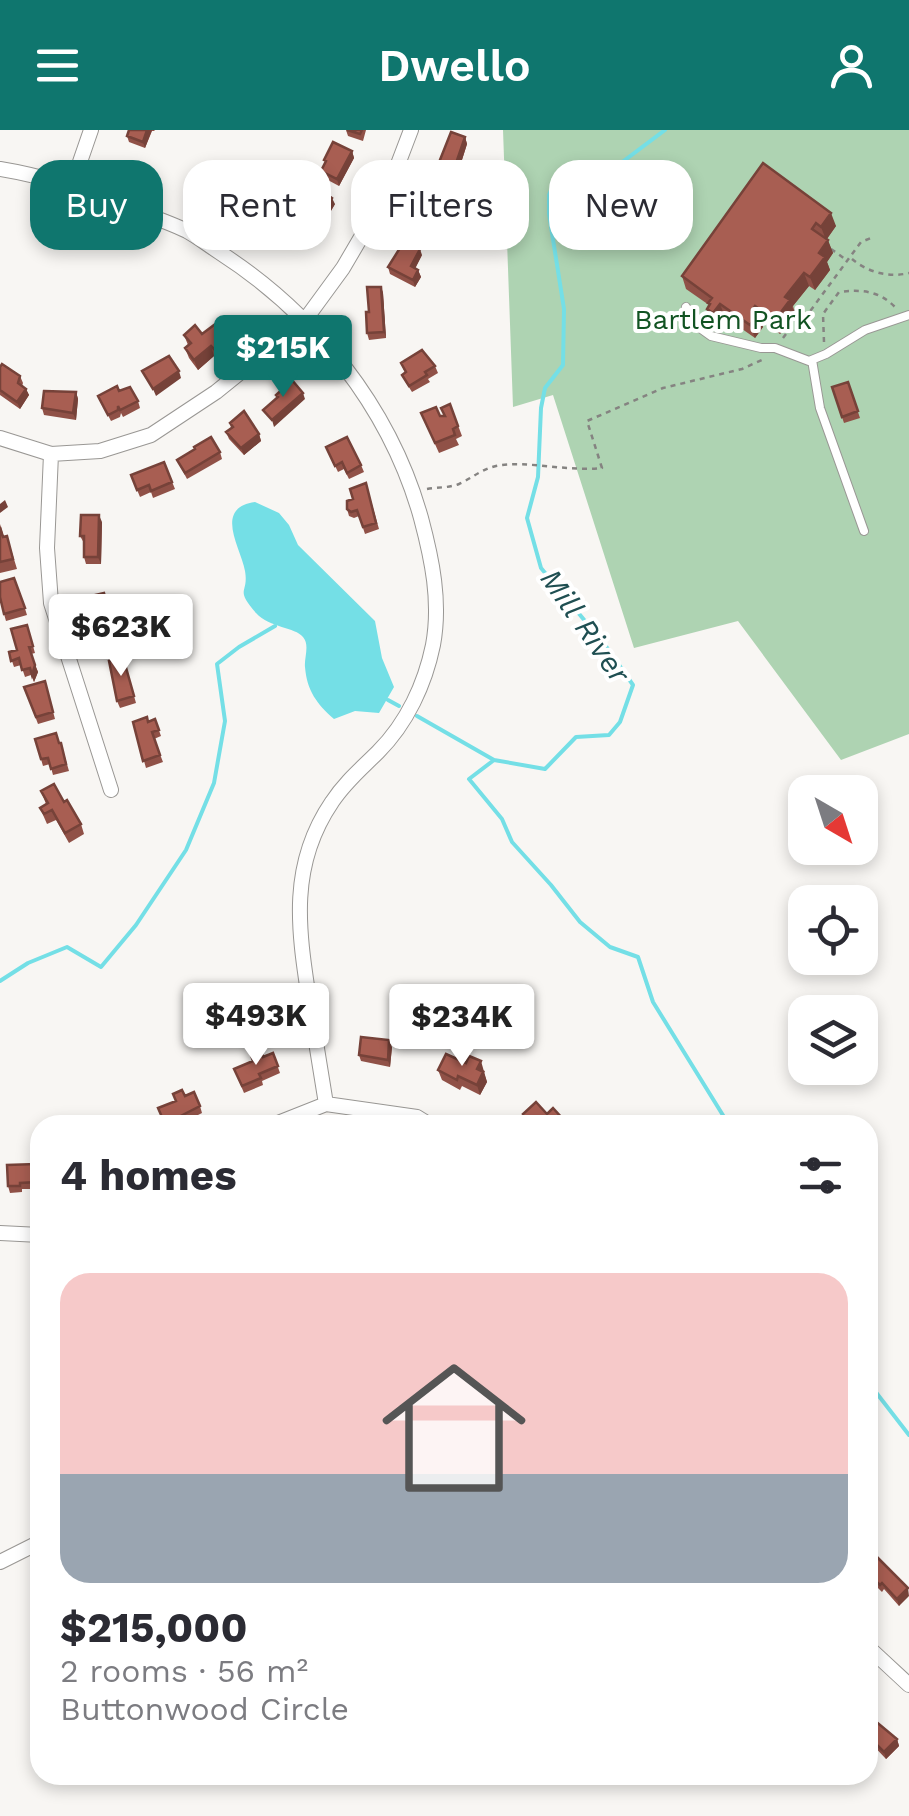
<!DOCTYPE html>
<meta charset="utf-8">
<style>
:root{--surface:#fff;--page:#f7f7f7;--text:#2b2b33;--muted:#7c7c81;--line:#e1e1e2;--accent:#0f766e}
body{margin:0;font-family:"Work Sans",sans-serif;background:var(--page);color:var(--text);height:100vh;display:flex;flex-direction:column;font-size:38px;white-space:nowrap}
*{box-sizing:border-box;margin:0}
p{font-size:32px;color:var(--muted)}
.icon{flex:none;width:55px;height:55px;fill:none;stroke:currentColor;stroke-width:2;stroke-linecap:round;stroke-linejoin:round}
.map{position:relative;flex:1;overflow:hidden}
.panel{position:absolute;left:30px;top:985px;width:848px;height:670px;display:flex;flex-direction:column;background:var(--surface);border-radius:30px;box-shadow:0 5px 15px #0003}
.panel>*{flex:none}
.top-card{position:absolute;left:30px;top:30px;width:850px;height:90px;display:flex;gap:20px}
.needle{width:65px;rotate:141deg}
.fabs{position:absolute;left:788px;top:645px;display:grid;gap:20px}
.fabs a{display:grid;place-items:center;width:90px;height:90px;border-radius:20px;background:var(--surface);box-shadow:0 5px 15px #0003;font-size:50px}
.price{position:absolute;translate:-50% -85px;padding:0 22px;border-radius:10px;background:#fff;color:#222;font-size:32px;line-height:65px;filter:drop-shadow(0 2px 5px #0008)}
.price::after{content:'';position:absolute;left:50%;top:60px;width:30px;height:22px;margin-left:-15px;background:inherit;clip-path:polygon(0 0,100% 0,50% 100%)}
.price.current{background:var(--accent);color:#fff}
ul{padding:0;list-style:none}
li{display:grid;align-content:center;gap:20px;height:530px;padding:0 30px}
li+li{border-top:2px solid var(--line)}
li span{display:grid;place-items:center;height:310px;border-radius:30px;color:#555}
li>.icon{margin-inline-start:auto}
span .icon{width:180px;height:180px;fill:#fffc;stroke-width:1}
li b{font-size:42px}
h2{display:flex;justify-content:space-between;align-items:center;height:120px;padding:0 30px;font-size:42px}
.pill{padding:0 35px;border-radius:30px;background:var(--surface);box-shadow:0 5px 15px #0003;font-size:35px;line-height:90px}
.pill.current{background:var(--accent);color:#fff}
header{display:flex;justify-content:space-between;align-items:center;height:130px;padding:0 30px;background:var(--accent);color:#fff;font-size:45px;font-weight:600}
.map>svg:first-child{display:block}
.green{fill:#aed3b2}
.water{fill:#74dfe6}
.lines{fill:none;stroke-linecap:round;stroke-linejoin:round}
.stream{stroke:#74dfe6;stroke-width:4}
.service-casing{stroke:#999794;stroke-width:10}
.minor-casing{stroke:#999794;stroke-width:16}
.path{stroke:#858381;stroke-width:2.5;stroke-dasharray:5 5;stroke-linecap:butt}
.service{stroke:#fff;stroke-width:8}
.minor{stroke:#fff;stroke-width:14}
.wall{fill:#905147}
.shaded-wall{fill:#764239}
.building{fill:#a85e52;stroke:#764239;stroke-width:2.5}
.labels{text-anchor:middle;stroke-width:8;stroke-linejoin:round;paint-order:stroke}
.park-label{font-size:28px;fill:#115322;stroke:#fff}
.water-label{font-size:30px;font-style:italic;fill:#1f4f52;stroke:#fff}
</style>
<header><svg class="icon" aria-label="menu" viewBox="0 0 24 24"><path d="M4 6h16M4 12h16M4 18h16"/></svg>Dwello<svg class="icon" aria-label="person" viewBox="0 0 24 24"><circle cx="12" cy="8" r="4"/><path d="M4 21q1-7 8-7t8 7"/></svg></header>
<div class="map">
<svg width="909" height="1686" viewBox="0 0 909 1686">
<rect width="100%" height="100%" fill="#f8f6f3"/>
<path class="green" d="M503 0H909V604L841 630 738 491 634 518 553 265 513 277Z"/>
<path class="water" d="M255 372 279 383 289 395 298 415 375 491 382 528 394 557 379 583 355 581 334 589C317 574 307 561 305 537 304 528 310 515 303 507 295 497 270 498 256 483 234 458 249 464 245 441 241 418 213 378 255 372Z"/>
<g class="lines">
<path class="stream" d="M665 0 597 51C590 60 585 65 572 62L563 50H555L549 65V84L564 179 563 235 545 258 541 278 538 347 527 388 541 438 605 515 633 555 620 592 609 605 576 607 545 639 494 630 469 649 502 689 512 712 551 755 580 792 610 817 638 827 653 872 729 995
M388 570 399 576
M417 586 494 630
M0 851 28 833 67 817 101 837 136 795 186 720 214 653 225 591 217 534 239 517 275 496
M868 1252 909 1305"/>
<defs>
<path id="service" d="M686 177 697 196 711 206 761 218H775L809 231 826 224 865 200 909 185
M812 230 820 278 864 401"/>
<path id="minor" d="M0 39C43 46 83 59 123 76 144 84 166 91 187 101 198 107 208 115 219 122 314 183 390 277 421 388 432 429 441 472 433 515 425 554 407 593 378 622 362 638 345 652 332 672 289 735 298 798 309 869 315 904 320 939 326 974
M72 55 91 0
M0 308 51 324 100 321 151 305 216 262 305 190 343 138 387 63 411 0
M51 324 47 418 51 473 111 660
M273 995 326 974 417 987 430 995
M0 1103 40 1105
M0 1432 40 1412
M868 1517 909 1555"/>
</defs>
<use href="#service" class="service-casing"/>
<use href="#minor" class="minor-casing"/>
<path class="path" d="M831 119 848 131
M852 129C867 142 889 148 909 143
M794 180 800 185 808 184 861 112 871 108
M783 208 800 185
M824 212 823 184 839 162C862 159 879 161 895 177
M427 359C438 357 449 358 459 354 472 348 482 339 496 336 528 330 567 342 602 338L587 291 663 258 742 239 764 229"/>
<use href="#service" class="service"/>
<use href="#minor" class="minor"/>
</g>
<path class="wall" d="M129 0H155L154 1H152L145 18 129 12 127 6Z
M346 0H366L363 11 348 6Z
M465 7 467 14 455 52 438 46 436 40Z
M352 21 354 28 339 56 324 48 321 41 325 34 324 30Z
M763 33 836 96 827 109 833 123 827 132 830 140 815 160 809 156 793 176 795 183 780 204 760 189 763 197 755 208 725 187 718 196 712 192 707 179 709 175 686 159 682 146Z
M438 71 452 78 455 85 451 92 447 90 440 103 421 93 416 77Z
M335 74 319 101 301 89 299 83Z
M422 125 415 138 418 140 421 147 415 157 390 144 388 137Z
M381 157 383 163 386 208 369 210 367 203 369 182Z
M184 205H229L233 216 217 229 214 226 198 240 189 228 185 218 188 215Z
M401 233 435 236 438 243 428 249 430 252 412 262 405 251 402 245 405 243Z
M0 237 20 246 23 253 22 256 26 259 29 265 20 279 0 265Z
M848 252 860 288 844 293 832 257Z
M119 261 138 271 140 278 123 287 121 283 120 287 111 291 98 266Z
M76 262 78 269 76 290 44 285 42 278Z
M450 274 462 306 456 309 459 315 439 323 421 283 445 286Z
M230 293 259 304 261 311 244 325 229 309 226 302 231 298Z
M326 317 361 335 364 342 349 349 344 339 338 342Z
M220 322 222 329 187 349 177 330Z
M164 332 175 359 153 368 151 362 140 367 131 345Z
M368 360 379 399 365 404 359 386 354 388 349 386 347 379Z
M102 392 101 434H86L84 427V413L80 406Z
M0 394 4 407 7 406 17 439 0 443Z
M21 466 27 485 6 491 4 484Z
M87 467 109 480 117 478 122 494 114 496 117 509 103 512Z
M27 495 35 523 31 524 38 542 34 552 31 545 25 547 21 535 14 537 9 522 17 520Z
M123 527 136 573 120 578 117 571Z
M45 551 55 589 38 594 24 557Z
M155 589 161 606 154 609 163 632 146 638 133 592H148Z
M35 609 58 610 63 620 69 641 53 645 50 634 43 636Z
M41 661 64 672 81 694 84 704 69 713 56 690 47 694 40 678 46 674Z
M392 917 390 937 361 931 359 925Z
M273 923 280 943 262 951 263 955 244 963 234 939Z
M466 933 485 941 484 943 487 952 480 965 462 956 460 960 442 950 438 940Z
M200 976 202 983 178 995H165L158 978Z
M36 1034 39 1041V1059H22V1062L10 1063 8 1056Z
M868 1438 908 1458 899 1476 884 1459 882 1462 868 1448Z
M868 1585 897 1609 899 1616 886 1629 868 1610Z"/>
<path class="shaded-wall" d="M147 0H152L145 18 143 12Z
M465 7 467 14 455 52 452 45Z
M352 21 354 28 339 56 337 49Z
M332 68 335 74 319 101 317 95Z
M452 78 455 85 451 92 449 86Z
M444 83 447 90 440 103 438 97Z
M831 83 836 96 826 110 821 97Z
M828 110 833 123 827 132 830 140 815 160 810 147 819 123Z
M420 119 422 125 413 143 411 136Z
M418 140 421 147 415 157 413 150Z
M804 143 809 156 792 177 795 183 780 204 775 190 785 167Z
M381 157 383 163 386 208 384 202Z
M720 174 725 187 718 196 713 183Z
M755 176 763 197 755 208 750 195 752 180Z
M229 205 233 216 217 229 214 219Z
M211 216 214 226 198 240 194 230Z
M179 241 181 248 156 266 153 259Z
M26 259 29 265 20 279 17 272Z
M76 262 78 269 76 290 73 283Z
M303 263 305 269 274 297 272 290Z
M259 304 261 311 244 325 241 318Z
M5 370 8 377 0 383V374Z
M99 385 102 392 101 434 98 427Z
M35 535 38 542 34 552 32 545Z
M389 910 392 917 390 937 388 930Z
M481 931 487 952 480 965 477 955V939Z
M562 988 564 995H554Z
M908 1458 909 1466 899 1476 897 1469Z
M897 1609 899 1616 886 1629 884 1622Z"/>
<path class="building" d="M129 0H147L143 12 127 6Z
M347 0H362L360 4Z
M451 2 465 7 452 45 436 40Z
M333 12 352 21 337 49 321 41 326 31 324 30Z
M763 33 831 83 821 97 816 93 812 99 828 110 819 123 825 127 810 147 804 143 788 163 785 167 790 170 775 190 755 176 752 180 758 184 750 195 720 174 713 183 707 179 710 174 708 173 712 168 682 146Z
M318 58 332 68 317 95 299 83Z
M425 60 436 66 435 69 452 78 449 86 444 83 438 97 418 86 421 80 416 77Z
M405 110 420 119 411 136 418 140 413 150 388 137Z
M367 157H381L384 202 367 203 366 182H369Z
M218 192 229 205 214 219 211 216 194 230 185 218 191 213 184 205 195 195 202 204Z
M422 220 435 236 425 242 427 245 409 256 402 245 406 242 401 233Z
M169 226 179 241 153 259 142 241Z
M2 234 20 246 18 253 26 259 17 272 0 260V237Z
M292 250 303 263 272 290 263 280 278 267 276 265Z
M848 252 858 281 842 287 832 257Z
M117 256 119 261 130 257 138 271 120 280 118 276V280L108 285 98 266Z
M44 261 76 262 73 283 42 278Z
M450 274 458 296 453 299 455 305 435 313 421 283 436 277 440 286H445L441 278Z
M244 281 259 304 241 318 226 302 233 297 230 293Z
M211 307 220 322 185 343 177 330 195 319 194 317Z
M347 307 361 335 347 343 342 332 335 336 326 317Z
M164 332 172 352 151 361 149 355 137 360 131 345Z
M366 353 376 393 363 397 357 380 351 382 347 379V371L353 369 350 359Z
M81 385H99L98 427H84V406H80Z
M0 397 3 407 7 406 13 429 0 432Z
M14 448 25 478 4 484 0 467V452Z
M104 463 109 480 117 478 119 487 111 489 115 502 101 506 87 467Z
M27 495 33 516 29 517 35 535 32 545 30 538 22 540 19 528 11 531 9 522 17 520 11 499Z
M123 527 134 566 117 571 109 531Z
M45 551 53 582 36 587 24 557Z
M147 587 148 592 155 589 159 600 152 602 160 625 143 631 133 592Z
M56 603 59 613H61L66 634 51 639 48 628 41 629 35 609Z
M54 654 64 672 67 670 81 694 65 703 52 680 44 684 40 678 48 673 41 661Z
M361 907 389 910 388 930 359 925Z
M261 921 263 927 273 923 278 936 259 944 261 948 242 956 234 939 253 931 251 925Z
M446 924 466 933 469 926 481 931 477 939 483 942 477 955 458 946 457 950 438 940Z
M182 960 185 966 194 962 200 976 165 994 158 978 176 971 173 964Z
M536 972 547 984 553 978 562 988 554 995H530L531 992 523 984Z
M36 1034 37 1052 20 1053V1056H8L7 1035Z
M877 1427 908 1458 897 1469 882 1453 880 1455 868 1444V1438Z
M868 1585 897 1609 884 1622 868 1606Z"/>
<g class="labels">
<g class="park-label">
<text x="723" y="199">Bartlem Park</text>
</g>
<g class="water-label">
<text transform="translate(585 496) rotate(55)" y="10">Mill River</text>
</g>
</g>
</svg>
<div class="fabs">
<a><svg class="needle" viewBox="-14 -14 28 28"><path d="M0-13l5 13h-10z" fill="#e53935"/><path d="M0 13l5-13h-10z" fill="#7c7c81"/></svg></a>
<a><svg class="icon" aria-label="locate" viewBox="0 0 24 24"><circle cx="12" cy="12" r="6"/><path d="M12 2v4M12 18v4M2 12h4M18 12h4"/></svg></a>
<a><svg class="icon" aria-label="layers" viewBox="0 0 24 24"><path d="M12 4l9 5-9 5-9-5zM3 14l9 5 9-5"/></svg></a>
</div>
<b class="price current" style="left:283px;top:270px">$215K</b>
<b class="price" style="left:121px;top:549px">$623K</b>
<b class="price" style="left:256px;top:938px">$493K</b>
<b class="price" style="left:462px;top:939px">$234K</b>
<div class="top-card">
<a class="pill current">Buy</a>
<a class="pill">Rent</a>
<a class="pill">Filters</a>
<a class="pill">New</a>
</div>
<section class="panel">
<h2>4 homes<svg class="icon" aria-label="filters" viewBox="0 0 24 24"><path d="M4 7h16M4 17h16"/><circle cx="9" cy="7" r="2"/><circle cx="15" cy="17" r="2"/></svg></h2>
<ul>
<li><span style="background:linear-gradient(#f6c9c9 65%,#9aa5b1 0)"><svg class="icon" aria-label="home" viewBox="0 0 24 24"><path d="M3 11l9-7 9 7M6 9v11h12V9"/></svg></span><div><b>$215,000</b><p>2 rooms · 56 m²</p><p>Buttonwood Circle</p></div></li>
</ul>
</section>
</div>
